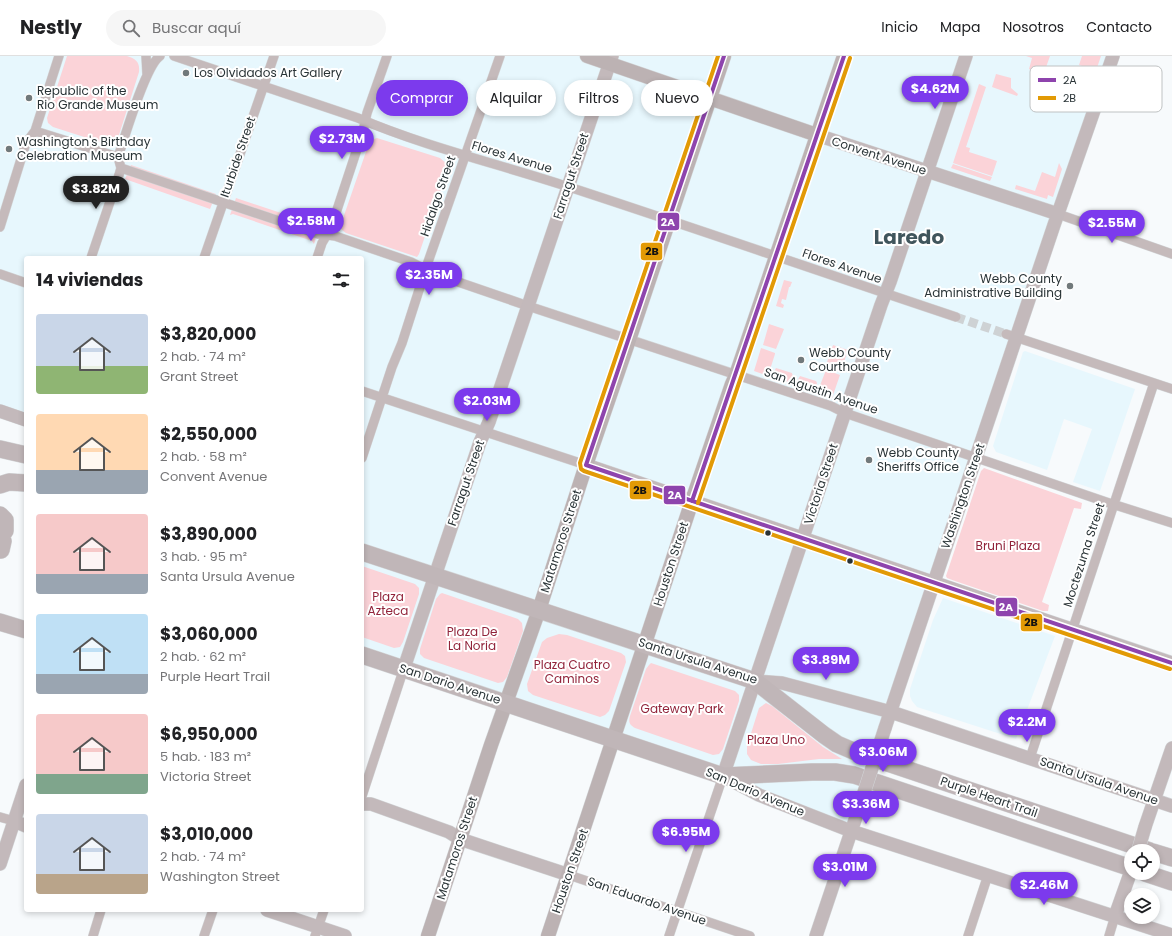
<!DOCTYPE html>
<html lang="es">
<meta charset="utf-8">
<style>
:root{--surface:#fff;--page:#f6f6f6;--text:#202124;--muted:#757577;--line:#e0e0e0;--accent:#7c3aed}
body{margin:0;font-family:Poppins,sans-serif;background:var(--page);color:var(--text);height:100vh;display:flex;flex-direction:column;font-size:15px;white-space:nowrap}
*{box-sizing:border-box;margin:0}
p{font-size:13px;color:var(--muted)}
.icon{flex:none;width:22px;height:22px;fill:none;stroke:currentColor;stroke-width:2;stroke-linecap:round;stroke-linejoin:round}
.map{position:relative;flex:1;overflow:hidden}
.drawer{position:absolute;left:24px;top:200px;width:340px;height:656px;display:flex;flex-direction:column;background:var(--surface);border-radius:4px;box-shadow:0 2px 6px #0003}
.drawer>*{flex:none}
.guide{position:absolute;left:376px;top:24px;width:380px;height:36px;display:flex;gap:8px}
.tools{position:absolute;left:1124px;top:788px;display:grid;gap:8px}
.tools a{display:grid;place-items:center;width:36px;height:36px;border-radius:50%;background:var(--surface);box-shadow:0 2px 6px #0003;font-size:20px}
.price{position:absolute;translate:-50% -34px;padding:0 9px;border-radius:14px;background:var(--accent);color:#fff;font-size:13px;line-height:26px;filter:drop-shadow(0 1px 2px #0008)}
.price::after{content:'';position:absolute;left:50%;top:24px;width:12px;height:9px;margin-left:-6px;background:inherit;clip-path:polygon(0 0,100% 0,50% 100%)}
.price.selected{background:#222;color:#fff}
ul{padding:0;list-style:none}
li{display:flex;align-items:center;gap:12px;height:100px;padding:0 12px}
li span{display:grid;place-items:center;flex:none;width:112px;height:80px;border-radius:4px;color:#555}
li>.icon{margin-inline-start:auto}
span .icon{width:48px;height:48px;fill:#fffc;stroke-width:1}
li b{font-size:17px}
h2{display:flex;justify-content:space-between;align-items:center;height:48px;padding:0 12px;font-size:17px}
.pill{padding:0 14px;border-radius:18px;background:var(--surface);box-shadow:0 2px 6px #0003;font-size:14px;line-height:36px}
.pill.selected{background:var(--accent);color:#fff}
header{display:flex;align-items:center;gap:24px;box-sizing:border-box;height:56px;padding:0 20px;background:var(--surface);border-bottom:1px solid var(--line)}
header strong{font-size:19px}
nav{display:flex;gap:22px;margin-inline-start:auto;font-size:14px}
.search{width:280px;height:36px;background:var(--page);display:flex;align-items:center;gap:10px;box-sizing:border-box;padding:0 14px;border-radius:22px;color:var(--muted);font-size:15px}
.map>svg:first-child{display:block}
.built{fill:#e7f7fd}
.green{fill:#fbd3d8}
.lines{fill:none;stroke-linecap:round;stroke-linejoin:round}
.street-tunnel{stroke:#ced2d4;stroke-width:9;stroke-dasharray:9 4.5;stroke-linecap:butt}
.street-casing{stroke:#d3d6d8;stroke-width:10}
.secondary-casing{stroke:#d3d6d8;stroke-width:14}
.primary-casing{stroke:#d3d6d8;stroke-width:15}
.highway-casing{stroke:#d3d6d8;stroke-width:18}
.street{stroke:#c5babb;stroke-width:9}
.secondary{stroke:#c3b9bb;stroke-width:13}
.primary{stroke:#bcb2b3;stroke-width:14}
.highway{stroke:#c0b6b8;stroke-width:17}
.secondary-bridge-casing{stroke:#d3d6d8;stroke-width:14;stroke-linecap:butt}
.secondary-bridge{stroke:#c3b9bb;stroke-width:13}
.bus-1-casing{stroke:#fff;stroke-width:7}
.bus-2-casing{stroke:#fff;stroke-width:7}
.bus-1{stroke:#8e44ad;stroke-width:4}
.bus-2{stroke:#e29a05;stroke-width:4}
.poi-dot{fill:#71797b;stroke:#fff;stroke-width:1.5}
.bus-dot{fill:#293336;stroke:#fff;stroke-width:1.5}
.labels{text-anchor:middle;stroke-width:4;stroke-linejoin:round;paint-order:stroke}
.poi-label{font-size:12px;fill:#293336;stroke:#fff;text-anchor:start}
.street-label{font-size:12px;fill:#293336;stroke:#fff}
.park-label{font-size:12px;fill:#91233a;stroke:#fff}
.town-label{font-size:20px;font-weight:bold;fill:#40555c;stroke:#fff}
.key{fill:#fff;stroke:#bfc2c3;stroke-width:1}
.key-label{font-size:11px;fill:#293336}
.line-badge{stroke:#fff;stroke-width:1.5}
.badge-label{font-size:11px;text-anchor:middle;font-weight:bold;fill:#fff}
.pale-badge-label{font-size:11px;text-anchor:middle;font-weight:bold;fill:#111}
</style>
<header>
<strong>Nestly</strong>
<div class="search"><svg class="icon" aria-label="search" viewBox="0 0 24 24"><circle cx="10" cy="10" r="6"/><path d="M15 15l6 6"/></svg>Buscar aquí</div>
<nav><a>Inicio</a><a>Mapa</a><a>Nosotros</a><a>Contacto</a></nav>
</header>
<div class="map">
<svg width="1172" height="880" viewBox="0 0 1172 880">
<rect width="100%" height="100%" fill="#f7fafc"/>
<path class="built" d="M0 0H1113L851 775 759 739 362 599V202H26V364L0 355Z
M1025 295 1135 333 1100 435 1073 426 1092 373 1064 363 1047 414 996 396 993 390 1023 296Z
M943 542 1055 580 1016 683 917 651 912 645 910 640V633L933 564Z"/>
<path class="green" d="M67 0H127C136 3 140 6 139 16L118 82 113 87 106 88 53 71 48 67 47 62Z
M1026 0H1050L1039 31 1037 30C1038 22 1036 17 1029 13L1032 2Z
M1082 0H1101L1083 53 1079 52 1091 13 1079 9Z
M996 18 1011 22V32L1018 38 1017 40 992 31Z
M979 28 986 31 966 91 970 92 969 96 997 105 992 120 953 107Z
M377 82 440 102 447 108V115L419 198 417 201 346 177 342 174 340 171 368 90 372 84Z
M1059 107 1062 113 1053 141 1048 139 1047 143 1015 133 1016 129 1035 135 1042 116 1055 121Z
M953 108 992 121 990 125 951 112Z
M131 109 216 138 210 153 125 123Z
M236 142 320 170 314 188 312 185 233 158 230 159Z
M784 224 792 226 790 231H789L786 244 782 243 781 247 784 249 783 252 776 250Z
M769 268 784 273 776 293 763 289Z
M833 289 848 294 841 315 827 310 826 309Z
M761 292 775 297V298L768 320 754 315Z
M776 312 792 317 793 321 791 327 771 321Z
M826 314 840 319 832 342 817 337Z
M800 320 816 325 817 327 815 335 795 329Z
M984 412 1082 447 1081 453 1074 452 1042 546 1049 549 1048 555H1043L955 525 947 522 946 520 981 415Z
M362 510 415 528 419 532V538L403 586 400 591 394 592 362 581Z
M442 537 518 563 522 567 523 575 507 621 503 626 498 627 424 602 420 598V593L436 543 440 538Z
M559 578 567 579 621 597 625 600 626 606 609 655 605 659 600 661 533 639 528 635 527 628 542 586 547 582Z
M651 607 735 635 739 639V645L723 693 719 698 713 699 635 672C630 669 628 667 630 660L646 613 649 609Z
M766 647 772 650 823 691 842 703H819L778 708H761L751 704 747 698V690L759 652Z"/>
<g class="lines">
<path class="street-tunnel" d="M956 261 1006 278"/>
<defs>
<path id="street" d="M146 0 147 18
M174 0 358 62C426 91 499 108 569 131 698 173 827 218 956 261
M35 75 118 101
M121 112 318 178 335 180 411 206 432 217 528 250 831 350 845 357 1106 446 1172 467
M1058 158 1172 198
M0 171 26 87 35 75 59 0
M91 202 119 119 121 112 118 101C125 81 145 10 160 0
M204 202 274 0
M317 202 322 187 331 172 363 75 367 57 387 0
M0 218 26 227
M1006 278 1172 333
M362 335 586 409
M362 402 392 311 402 287 428 206 500 0
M1030 702 1154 327
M362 740 404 612
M0 761 14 765
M569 819 750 880
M93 880 101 854
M204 880 213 854
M315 880 324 854
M669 880 723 720
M968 880 988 819
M1109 880 1115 860"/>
<path id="secondary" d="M966 0 890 226 881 249 723 720 759 739 851 775 1172 879
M817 79 1058 158
M0 355 26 364
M586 409 1172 607
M404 612 480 386 489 366 612 0
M755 625 782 627 891 656 1172 750
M885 672 1054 169 1113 0
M362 748H371L449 776 460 783 569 819
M14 765 26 770
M1145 771 1172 692
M0 808 26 729
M267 854 345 880
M1115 860 1131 815
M816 880 858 755"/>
<path id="primary" d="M587 0 817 79
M428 880 491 689 539 554 586 409 629 284 724 0
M548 880 692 445 732 328 736 319 844 0"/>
<path id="highway" d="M0 393 26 399
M0 429 9 426 26 427
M0 459 5 464V475
M0 480 3 485 1 494
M362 496 755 625 824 679 837 688 858 697 1150 795
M0 566 26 574
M362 599 723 720 812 716H835L854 719 1131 812
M1153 796 1172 802
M1145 817 1172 826"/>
</defs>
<use href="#street" class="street-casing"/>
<use href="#secondary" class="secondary-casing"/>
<use href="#primary" class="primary-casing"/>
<use href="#highway" class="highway-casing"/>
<use href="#street" class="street"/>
<use href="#secondary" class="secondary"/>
<use href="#primary" class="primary"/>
<use href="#highway" class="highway"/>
<defs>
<path id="secondary-bridge" d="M858 755 885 672
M1138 795 1145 771"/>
</defs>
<use href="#secondary-bridge" class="secondary-bridge-casing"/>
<use href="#secondary-bridge" class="secondary-bridge"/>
<defs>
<path id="bus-1" d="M724 0 586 409 1172 607
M692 445 844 0"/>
<path id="bus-2" d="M718 0 580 407 581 413 584 415 1170 613
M698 447 850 2"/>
</defs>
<use href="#bus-1" class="bus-1-casing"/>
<use href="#bus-2" class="bus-2-casing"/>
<use href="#bus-1" class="bus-1"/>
<use href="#bus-2" class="bus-2"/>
</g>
<g class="poi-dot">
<circle cx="186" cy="17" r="4"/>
<circle cx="29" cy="42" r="4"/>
<circle cx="9" cy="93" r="4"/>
<circle cx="1070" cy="230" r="4"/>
<circle cx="801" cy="304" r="4"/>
<circle cx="869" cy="404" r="4"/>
</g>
<g class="bus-dot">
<circle cx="768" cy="477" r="3.5"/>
<circle cx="850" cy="505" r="3.5"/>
</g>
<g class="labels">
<g class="poi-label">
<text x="194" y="21">Los Olvidados Art Gallery</text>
<text x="37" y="39">Republic of the<tspan x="37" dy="14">Rio Grande Museum</tspan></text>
<text x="17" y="90">Washington's Birthday<tspan x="17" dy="14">Celebration Museum</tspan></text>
<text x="1062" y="227" text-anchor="end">Webb County<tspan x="1062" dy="14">Administrative Building</tspan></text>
<text x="809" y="301">Webb County<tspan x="809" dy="14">Courthouse</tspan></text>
<text x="877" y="401">Webb County<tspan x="877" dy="14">Sheriffs Office</tspan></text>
</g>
<g class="street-label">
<text transform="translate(879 100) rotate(18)" y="4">Convent Avenue</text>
<text transform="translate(238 101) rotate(-71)" y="4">Iturbide Street</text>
<text transform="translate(512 101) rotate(17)" y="4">Flores Avenue</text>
<text transform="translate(571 120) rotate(-72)" y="4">Farragut Street</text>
<text transform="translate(438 140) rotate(-71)" y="4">Hidalgo Street</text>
<text transform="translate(842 210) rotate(19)" y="4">Flores Avenue</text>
<text transform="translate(821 335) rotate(19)" y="4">San Agustin Avenue</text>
<text transform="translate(466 427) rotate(-71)" y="4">Farragut Street</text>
<text transform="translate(821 428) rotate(-72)" y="4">Victoria Street</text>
<text transform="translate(963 440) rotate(-71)" y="4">Washington Street</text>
<text transform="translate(561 485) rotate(-72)" y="4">Matamoros Street</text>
<text transform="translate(1084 499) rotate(-72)" y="4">Moctezuma Street</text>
<text transform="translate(671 508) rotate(-72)" y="4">Houston Street</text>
<text transform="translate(698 605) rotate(18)" y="4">Santa Ursula Avenue</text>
<text transform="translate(450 628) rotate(18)" y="4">San Dario Avenue</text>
<text transform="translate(1099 725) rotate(19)" y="4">Santa Ursula Avenue</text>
<text transform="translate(755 736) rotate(23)" y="4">San Dario Avenue</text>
<text transform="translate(989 741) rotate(19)" y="4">Purple Heart Trail</text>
<text transform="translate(457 792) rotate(-72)" y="4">Matamoros Street</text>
<text transform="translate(570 815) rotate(-71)" y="4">Houston Street</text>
<text transform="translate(647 845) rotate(19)" y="4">San Eduardo Avenue</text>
</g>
<g class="park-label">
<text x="1008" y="494">Bruni Plaza</text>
<text x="388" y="545">Plaza<tspan x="388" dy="14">Azteca</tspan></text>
<text x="472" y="580">Plaza De<tspan x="472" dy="14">La Noria</tspan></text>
<text x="572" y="613">Plaza Cuatro<tspan x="572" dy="14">Caminos</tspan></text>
<text x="682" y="657">Gateway Park</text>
<text x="776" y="688">Plaza Uno</text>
</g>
<g class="town-label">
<text x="909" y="188">Laredo</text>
</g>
</g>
<rect x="1030" y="10" width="132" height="46" rx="6" class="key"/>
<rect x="1038" y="22" width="18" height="4" fill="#8e44ad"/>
<rect x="1038" y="40" width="18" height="4" fill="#e29a05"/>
<g class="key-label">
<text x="1063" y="28">2A</text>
<text x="1063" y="46">2B</text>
</g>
<g class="line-badge">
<rect x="657" y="156" width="23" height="19" rx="4" fill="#8e44ad"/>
<rect x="640" y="186" width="23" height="19" rx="4" fill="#e29a05"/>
<rect x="629" y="424" width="23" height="20" rx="4" fill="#e29a05"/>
<rect x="663" y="429" width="23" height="20" rx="4" fill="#8e44ad"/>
<rect x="995" y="541" width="23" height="20" rx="4" fill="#8e44ad"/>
<rect x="1020" y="557" width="23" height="19" rx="4" fill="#e29a05"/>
</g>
<g class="badge-label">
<text x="668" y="170">2A</text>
<text x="675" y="443">2A</text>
<text x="1006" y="555">2A</text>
</g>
<g class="pale-badge-label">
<text x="652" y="199">2B</text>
<text x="640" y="438">2B</text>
<text x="1031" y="570">2B</text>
</g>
</svg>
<div class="tools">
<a><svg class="icon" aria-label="locate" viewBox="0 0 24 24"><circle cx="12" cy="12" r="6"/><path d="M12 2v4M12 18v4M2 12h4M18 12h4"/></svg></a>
<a><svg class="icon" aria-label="layers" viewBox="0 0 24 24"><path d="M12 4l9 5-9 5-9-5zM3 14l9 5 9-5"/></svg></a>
</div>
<b class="price" style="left:935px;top:54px">$4.62M</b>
<b class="price" style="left:342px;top:104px">$2.73M</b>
<b class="price selected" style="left:96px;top:154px">$3.82M</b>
<b class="price" style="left:311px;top:186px">$2.58M</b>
<b class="price" style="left:1112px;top:188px">$2.55M</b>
<b class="price" style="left:429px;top:240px">$2.35M</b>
<b class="price" style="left:487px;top:366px">$2.03M</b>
<b class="price" style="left:826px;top:625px">$3.89M</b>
<b class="price" style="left:1027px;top:687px">$2.2M</b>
<b class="price" style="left:883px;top:717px">$3.06M</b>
<b class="price" style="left:866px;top:769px">$3.36M</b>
<b class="price" style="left:686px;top:797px">$6.95M</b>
<b class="price" style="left:845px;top:832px">$3.01M</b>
<b class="price" style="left:1044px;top:850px">$2.46M</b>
<div class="guide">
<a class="pill selected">Comprar</a>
<a class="pill">Alquilar</a>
<a class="pill">Filtros</a>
<a class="pill">Nuevo</a>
</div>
<section class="drawer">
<h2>14 viviendas<svg class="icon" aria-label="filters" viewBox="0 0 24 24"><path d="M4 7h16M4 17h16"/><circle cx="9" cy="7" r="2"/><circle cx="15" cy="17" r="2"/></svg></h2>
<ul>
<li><span style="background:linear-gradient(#c9d6e8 65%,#8fb573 0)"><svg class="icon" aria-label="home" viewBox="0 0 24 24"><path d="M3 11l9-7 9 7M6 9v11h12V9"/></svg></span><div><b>$3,820,000</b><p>2 hab. · 74 m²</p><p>Grant Street</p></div></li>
<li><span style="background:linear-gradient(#ffd9b3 70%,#9aa5b1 0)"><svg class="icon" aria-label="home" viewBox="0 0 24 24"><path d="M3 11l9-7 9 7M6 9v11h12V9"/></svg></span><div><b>$2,550,000</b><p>2 hab. · 58 m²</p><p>Convent Avenue</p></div></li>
<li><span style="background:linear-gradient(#f6c9c9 75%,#9aa5b1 0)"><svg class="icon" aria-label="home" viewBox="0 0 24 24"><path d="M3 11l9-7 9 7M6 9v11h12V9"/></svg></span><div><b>$3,890,000</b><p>3 hab. · 95 m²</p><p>Santa Ursula Avenue</p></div></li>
<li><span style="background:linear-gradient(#bfe0f5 75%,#9aa5b1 0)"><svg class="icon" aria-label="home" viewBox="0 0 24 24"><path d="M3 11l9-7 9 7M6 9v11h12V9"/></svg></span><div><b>$3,060,000</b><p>2 hab. · 62 m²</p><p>Purple Heart Trail</p></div></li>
<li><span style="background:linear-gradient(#f6c9c9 75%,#7fa58c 0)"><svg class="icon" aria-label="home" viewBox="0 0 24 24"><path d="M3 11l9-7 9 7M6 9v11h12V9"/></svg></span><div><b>$6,950,000</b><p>5 hab. · 183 m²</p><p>Victoria Street</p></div></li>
<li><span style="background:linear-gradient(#c9d6e8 75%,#b9a48a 0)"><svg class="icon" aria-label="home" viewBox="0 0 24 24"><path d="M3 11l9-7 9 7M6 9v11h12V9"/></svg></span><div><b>$3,010,000</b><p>2 hab. · 74 m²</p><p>Washington Street</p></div></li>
</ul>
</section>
</div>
